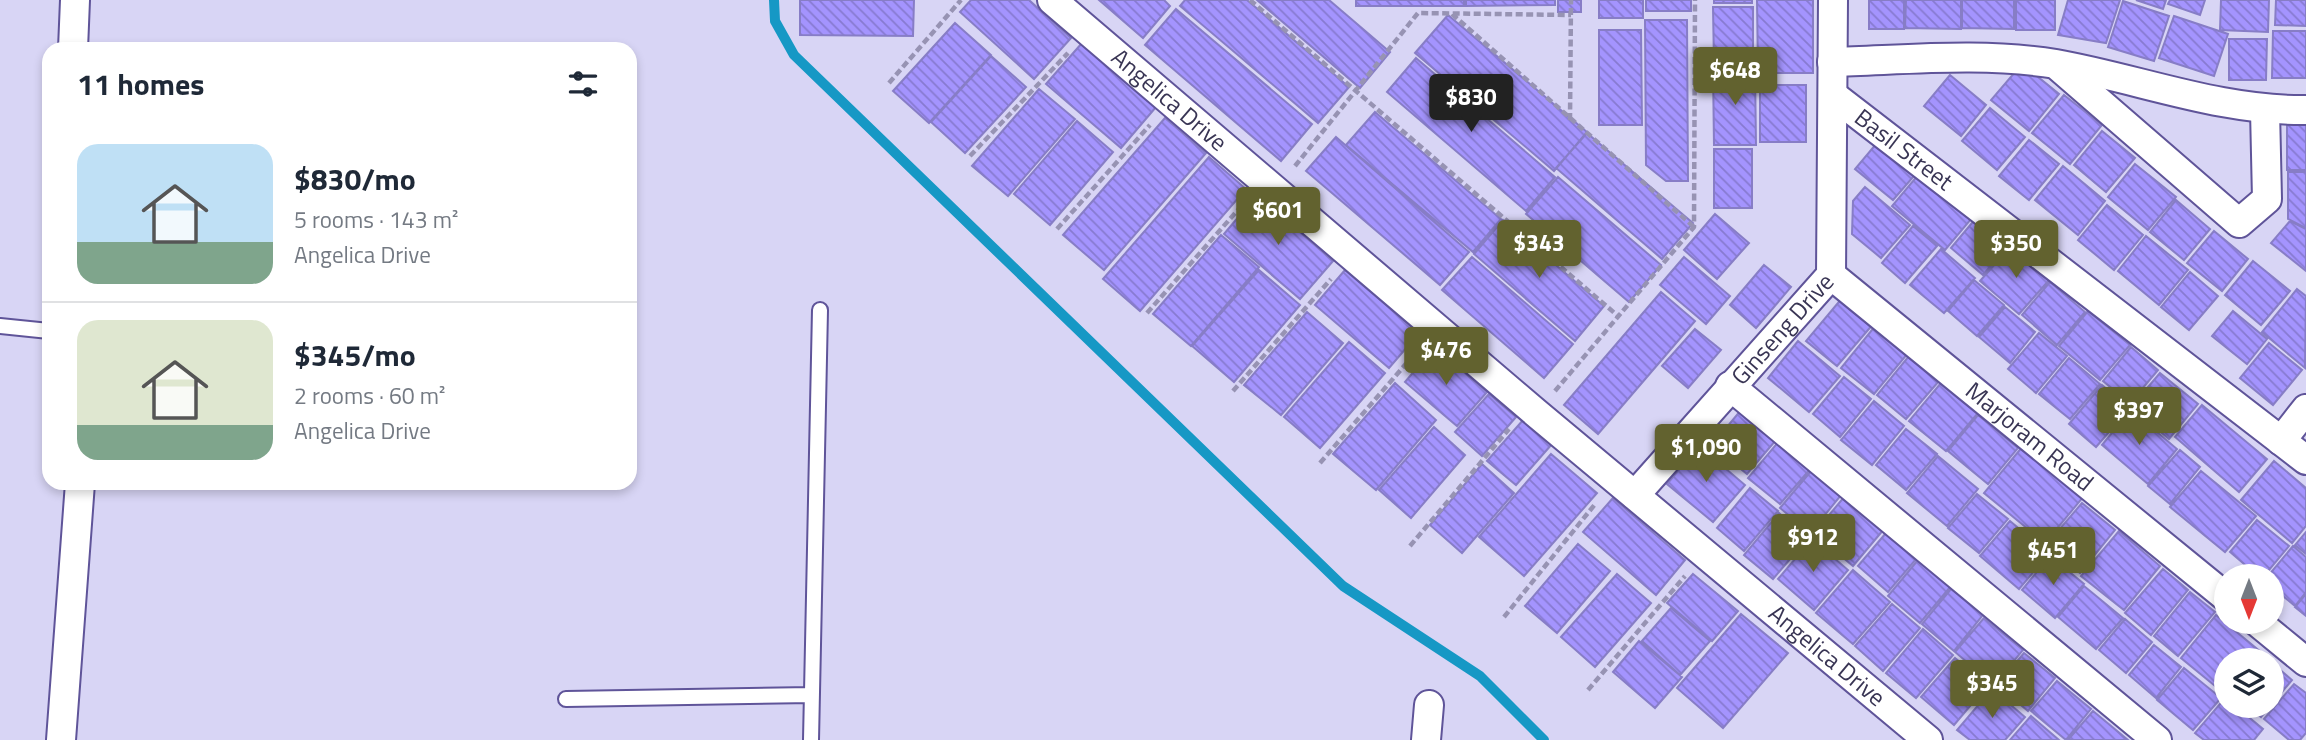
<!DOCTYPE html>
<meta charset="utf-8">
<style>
:root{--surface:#fff;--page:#f2f2f3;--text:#1f2937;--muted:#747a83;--line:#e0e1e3;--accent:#62622f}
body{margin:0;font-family:"Titillium Web",sans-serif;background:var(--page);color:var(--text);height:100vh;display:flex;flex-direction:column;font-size:26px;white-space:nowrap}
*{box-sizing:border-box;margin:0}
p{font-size:23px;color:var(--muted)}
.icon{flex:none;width:38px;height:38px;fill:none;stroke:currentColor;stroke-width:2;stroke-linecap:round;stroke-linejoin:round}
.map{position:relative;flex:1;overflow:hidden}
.details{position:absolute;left:42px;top:42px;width:595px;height:448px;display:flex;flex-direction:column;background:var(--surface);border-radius:21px;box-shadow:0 4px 10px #0003}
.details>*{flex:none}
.needle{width:46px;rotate:180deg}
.controls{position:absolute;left:2214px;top:564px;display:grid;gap:14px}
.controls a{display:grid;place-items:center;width:70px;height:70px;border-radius:50%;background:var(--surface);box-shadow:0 4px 10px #0003;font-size:35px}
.price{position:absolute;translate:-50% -60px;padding:0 16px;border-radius:7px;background:var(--accent);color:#fff;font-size:23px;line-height:46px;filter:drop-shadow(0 2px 4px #0008)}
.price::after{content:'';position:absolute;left:50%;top:42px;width:21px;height:16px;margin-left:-10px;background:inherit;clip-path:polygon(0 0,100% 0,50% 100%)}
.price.on{background:#222;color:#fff}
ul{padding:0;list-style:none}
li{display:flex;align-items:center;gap:21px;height:175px;padding:0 35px}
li+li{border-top:2px solid var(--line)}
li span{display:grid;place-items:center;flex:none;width:196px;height:140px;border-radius:21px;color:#555}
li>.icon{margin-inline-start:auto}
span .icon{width:84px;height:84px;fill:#fffc;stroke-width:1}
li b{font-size:30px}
h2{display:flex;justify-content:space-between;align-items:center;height:84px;padding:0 35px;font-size:30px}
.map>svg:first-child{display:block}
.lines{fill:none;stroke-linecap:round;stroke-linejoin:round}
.stream{stroke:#1698c5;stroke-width:10}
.building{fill:url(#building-back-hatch);stroke:#877dc6;stroke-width:2}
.lane-casing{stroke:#5f5499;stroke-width:18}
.street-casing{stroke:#5f5499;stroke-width:32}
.path{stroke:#9793b3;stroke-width:4.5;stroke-dasharray:7 3.5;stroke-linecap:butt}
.lane{stroke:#fff;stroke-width:14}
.street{stroke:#fff;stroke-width:28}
.labels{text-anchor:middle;stroke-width:6;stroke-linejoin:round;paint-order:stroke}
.street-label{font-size:24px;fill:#393554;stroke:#e6e5f4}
</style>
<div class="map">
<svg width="2306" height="740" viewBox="0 0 2306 740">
<defs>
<pattern id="building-back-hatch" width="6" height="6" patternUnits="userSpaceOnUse" patternTransform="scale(1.75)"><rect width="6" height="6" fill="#a494fe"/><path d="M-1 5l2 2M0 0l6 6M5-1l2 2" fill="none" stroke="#877ad0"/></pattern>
</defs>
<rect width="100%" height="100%" fill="#d8d5f5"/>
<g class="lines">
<path class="stream" d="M774 0 775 21 794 55 1343 586 1480 676 1544 740"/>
</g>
<path class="building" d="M800 0H914L913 36 800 35Z
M971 0H1029L1071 38 1034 79 960 12Z
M1099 0H1164L1170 6 1143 38Z
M1185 0H1247L1349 87 1318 123 1180 6Z
M1257 0H1329L1390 52 1360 88Z
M1356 0H1464V6H1356Z
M1466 0H1555V5L1466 6Z
M1558 0H1581V12H1558Z
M1599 0H1643V18H1599Z
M1646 0H1691V11H1646Z
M1714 0H1752V3H1714Z
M1757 0H1813V73H1758Z
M1869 0H1904V29H1869Z
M1906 0H1961V29L1905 28Z
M1962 0H2014V29L1962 28Z
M2016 0H2055V30H2016Z
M2068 0H2120L2106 43 2058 35Z
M2136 0H2166L2163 9Z
M2170 0H2205L2200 15 2168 4Z
M2221 0H2269L2268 32 2220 30Z
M2276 0H2306V26L2275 25Z
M2123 1 2169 16 2154 61 2108 47Z
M1713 7H1753V65H1714Z
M1176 9 1312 124 1281 161 1145 45Z
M1448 15 1587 132 1554 171 1415 53Z
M2174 16 2228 34 2214 76 2159 58Z
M1645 20H1687L1688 181H1666L1646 165Z
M955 23 991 55 929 123 893 91Z
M1599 30H1641L1642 125H1599Z
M2273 31H2306V78H2272Z
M2229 39H2267L2266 80H2229Z
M1082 43 1156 107 1121 148 1046 84Z
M991 56 1026 87 965 153 931 122Z
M1416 58 1555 177 1526 211 1387 92Z
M2022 64 2059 94 2029 131 1991 100Z
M1713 69H1755L1756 145H1714Z
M1950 75 1986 105 1961 136 1924 106Z
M1760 85H1806V142H1760Z
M1039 89 1075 119 1008 196 972 166Z
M2064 95 2102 125 2070 164 2032 133Z
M1990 108 2025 137 1997 170 1962 141Z
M1375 112 1501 219 1473 252 1346 145Z
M1165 118 1206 153 1104 270 1063 235Z
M1077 121 1113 152 1050 225 1014 194Z
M2287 121H2306V170H2287Z
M2102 131 2135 158 2106 192 2074 165Z
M1587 133 1693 223 1662 259 1556 168Z
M1336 137 1469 252 1440 285 1306 171Z
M1882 137 1920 169 1893 200 1855 169Z
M2029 140 2059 164 2029 200 1999 176Z
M1714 149H1752V208H1714Z
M1209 157 1246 189 1140 311 1103 279Z
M2135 164 2176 197 2148 230 2108 197Z
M2063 166 2105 201 2078 235 2035 200Z
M1924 168 1977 212 1945 250 1892 206Z
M2288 172H2306V228L2288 219Z
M1558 177 1661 265 1629 302 1526 214Z
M1865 187 1910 225 1881 258 1852 234 1853 201Z
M1257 195 1333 261 1300 299 1224 234Z
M2176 200 2210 229 2184 260 2150 232Z
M2107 205 2143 235 2114 270 2078 240Z
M1715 214 1749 243 1717 279 1684 250Z
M1977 217 2009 244 1983 275 1951 248Z
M1503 220 1604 306 1575 341 1474 254Z
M2290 221 2306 229V271L2271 243Z
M1913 226 1937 246 1905 283 1882 263Z
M2214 231 2248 259 2222 291 2187 263Z
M1221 235 1259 267 1191 346 1153 314Z
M2146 236 2188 270 2159 305 2118 271Z
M2012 245 2051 278 2019 314 1980 281Z
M1941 249 1975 278 1944 313 1910 285Z
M1472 257 1573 344 1544 378 1442 290Z
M1684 257 1730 296 1706 324 1660 285Z
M2253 261 2290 291 2261 325 2225 295Z
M1764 265 1791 287 1756 328 1730 305Z
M1259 270 1300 305 1234 382 1192 346Z
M1345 270 1419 333 1389 368 1315 305Z
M2190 272 2218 296 2189 330 2161 307Z
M1974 280 2004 305 1977 336 1948 311Z
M2050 282 2085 312 2057 345 2022 315Z
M2297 289 2306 296 2305 368 2262 332Z
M1661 292 1695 321 1598 434 1564 405Z
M1843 297 1874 323 1837 366 1806 341Z
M2005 307 2035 332 2010 363 1979 337Z
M2088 311 2130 345 2100 380 2059 346Z
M2233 311 2267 339 2247 364 2212 336Z
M1307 312 1343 343 1281 415 1244 385Z
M1876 325 1909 352 1874 394 1841 368Z
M1695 329 1721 350 1688 388 1662 366Z
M2039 333 2067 356 2036 393 2008 369Z
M1798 341 1840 376 1809 412 1768 378Z
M1349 342 1385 373 1320 448 1284 417Z
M2269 343 2302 370 2273 405 2240 378Z
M1435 347 1487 392 1457 426 1405 382Z
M2131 347 2158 370 2130 403 2103 381Z
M1909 356 1939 381 1906 419 1877 395Z
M2069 358 2100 384 2070 419 2039 394Z
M2160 373 2198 404 2169 439 2131 407Z
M1844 377 1871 399 1840 437 1813 414Z
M1395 383 1436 420 1376 490 1333 454Z
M1941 383 1978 413 1946 451 1909 421Z
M2102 385 2130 408 2096 447 2069 424Z
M1489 394 1516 417 1482 456 1455 432Z
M1874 401 1904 426 1872 465 1841 440Z
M2202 405 2267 459 2239 492 2175 437Z
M1741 410 1776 440 1747 474 1712 445Z
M2131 410 2177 449 2148 484 2102 445Z
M1978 415 2018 448 1988 484 1948 451Z
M1524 419 1552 444 1516 485 1487 461Z
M1434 427 1465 455 1411 518 1379 490Z
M1906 429 1937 454 1906 490 1876 465Z
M1780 440 1812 467 1780 504 1748 478Z
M1699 446 1745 485 1713 522 1667 484Z
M2023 446 2084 496 2045 543 1984 493Z
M2180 450 2200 467 2170 504 2148 486Z
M1551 454 1597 493 1524 576 1479 537Z
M1938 456 1978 489 1947 526 1907 493Z
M2274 461 2306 488V526L2292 543 2241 500Z
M1482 464 1514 493 1462 553 1430 525Z
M1812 470 1842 494 1810 533 1780 508Z
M2201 471 2256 516 2225 552 2170 507Z
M1750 488 1778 511 1744 551 1717 528Z
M1977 494 2008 519 1979 553 1948 528Z
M1845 496 1884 529 1853 566 1814 533Z
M1613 498 1685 560 1656 595 1583 532Z
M2082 503 2115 530 2080 573 2046 545Z
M1779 513 1808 538 1773 579 1744 555Z
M2257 520 2289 546 2264 576H2258L2230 552Z
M2010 521 2049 554 2019 589 1980 556Z
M2119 531 2160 566 2124 610 2081 576Z
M2306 532V554L2295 545Z
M1886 533 1917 558 1888 592 1858 566Z
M1812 539 1848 570 1814 610 1778 579Z
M1578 544 1610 571 1557 633 1525 606Z
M2293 546 2306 557V592L2295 606 2272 587V576H2268Z
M2050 556 2084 584 2055 618 2022 590Z
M1918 560 1951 586 1920 623 1888 596Z
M2163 569 2188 590 2151 635 2125 613Z
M1853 570 1890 602 1853 644 1816 613Z
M1617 574 1651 603 1595 667 1561 637Z
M1693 574 1738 611 1712 641 1667 603Z
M2084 586 2123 618 2096 649 2058 617Z
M1951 589 1983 615 1954 651 1922 624Z
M2190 592 2215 612 2178 656 2154 636Z
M2306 594V616L2295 607Z
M1892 604 1920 628 1883 671 1855 646Z
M1671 608 1710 641 1680 675 1642 641Z
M1741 614 1788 653 1723 728 1677 688Z
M2216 615 2262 653 2257 660H2226V695L2181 658Z
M1984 618 2023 650 1994 685 1955 652Z
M2125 619 2152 642 2126 673 2099 650Z
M1923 629 1953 655 1916 698 1886 673Z
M1639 641 1682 677 1655 708 1613 672Z
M2154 645 2181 667 2156 698 2129 675Z
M2024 653 2055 678 2028 711 1997 685Z
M1955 658 1988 685 1954 725 1921 697Z
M2272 663 2292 680 2272 704Z
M2184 668 2221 698 2193 730 2157 700Z
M2057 681 2091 709 2066 740 2031 711Z
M2294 684 2306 693V733L2300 740H2289L2264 719Z
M1992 689 2025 717 2005 740H1970L1957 730Z
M2225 698 2226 705H2234L2263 729 2254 740H2204L2195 733Z
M2246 705H2271L2261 717Z
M2093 711 2128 740H2068Z
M2031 716 2059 740H2010Z"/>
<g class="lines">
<defs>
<path id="lane" d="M0 326 49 331
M566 699 812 695
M811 740 820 310"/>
<g id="street">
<path id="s1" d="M1052 0 1536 413 1928 740"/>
<path d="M73 49 75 0"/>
<path d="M1832 62C1906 60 1982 52 2056 64 2140 79 2219 111 2306 110"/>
<path d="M2060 68 2239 223 2267 199 2265 110"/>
<path id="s2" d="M1834 96 2306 460"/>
<path id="s3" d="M1831 275 2226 597"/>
<path d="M1730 386 2157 740"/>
<path d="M2281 441 2306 409"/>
<path id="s4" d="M1635 495 1831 275 1833 0"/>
<path d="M2256 621 2306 662"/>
<path d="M61 740 80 483"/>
<path d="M1426 740 1429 705"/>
</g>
</defs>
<use href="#lane" class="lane-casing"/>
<use href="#street" class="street-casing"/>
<path class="path" d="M1250 0 1618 316
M1452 14 1694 227
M889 83 961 0
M1570 120 1571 0
M970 156 1068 53
M1295 166 1418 13 1571 15
M1057 229 1150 125
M1147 313 1244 203
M1233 391 1331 279
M1555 391 1694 227 1695 0
M1320 463 1418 350
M1410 546 1509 429
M1504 617 1596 503
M1588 690 1685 576"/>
<use href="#lane" class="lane"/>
<use href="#street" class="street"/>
</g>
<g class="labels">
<g class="street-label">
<text dy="8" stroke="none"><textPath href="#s1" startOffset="154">Angelica Drive</textPath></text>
<text dy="8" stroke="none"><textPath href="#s2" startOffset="88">Basil Street</textPath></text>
<text dy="8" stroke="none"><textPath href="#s4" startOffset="222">Ginseng Drive</textPath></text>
<text dy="8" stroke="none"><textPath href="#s3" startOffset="256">Marjoram Road</textPath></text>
<text dy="8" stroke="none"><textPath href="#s1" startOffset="1015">Angelica Drive</textPath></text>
</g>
</g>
</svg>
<div class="controls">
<a><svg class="needle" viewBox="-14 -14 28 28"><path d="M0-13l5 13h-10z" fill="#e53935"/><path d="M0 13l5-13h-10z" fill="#747a83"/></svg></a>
<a><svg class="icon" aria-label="layers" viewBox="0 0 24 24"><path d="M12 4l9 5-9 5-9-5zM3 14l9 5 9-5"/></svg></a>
</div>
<b class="price" style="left:1735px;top:107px">$648</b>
<b class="price on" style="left:1471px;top:134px">$830</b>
<b class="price" style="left:1278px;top:247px">$601</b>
<b class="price" style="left:1539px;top:280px">$343</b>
<b class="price" style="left:2016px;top:280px">$350</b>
<b class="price" style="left:1446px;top:387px">$476</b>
<b class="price" style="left:2139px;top:447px">$397</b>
<b class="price" style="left:1706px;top:484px">$1,090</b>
<b class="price" style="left:1813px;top:574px">$912</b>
<b class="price" style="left:2053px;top:587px">$451</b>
<b class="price" style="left:1992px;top:720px">$345</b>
<section class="details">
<h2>11 homes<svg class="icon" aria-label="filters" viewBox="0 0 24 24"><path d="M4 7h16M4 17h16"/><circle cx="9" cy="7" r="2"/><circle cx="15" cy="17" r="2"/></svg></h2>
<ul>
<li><span style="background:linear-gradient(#bfe0f5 70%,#7fa58c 0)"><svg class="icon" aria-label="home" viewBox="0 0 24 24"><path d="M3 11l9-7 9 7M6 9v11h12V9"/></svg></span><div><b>$830/mo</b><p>5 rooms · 143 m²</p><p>Angelica Drive</p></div></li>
<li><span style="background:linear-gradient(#dfe7d0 75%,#7fa58c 0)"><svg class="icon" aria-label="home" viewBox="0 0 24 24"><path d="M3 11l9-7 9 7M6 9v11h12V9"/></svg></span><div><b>$345/mo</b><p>2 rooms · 60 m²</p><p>Angelica Drive</p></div></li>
</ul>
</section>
</div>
